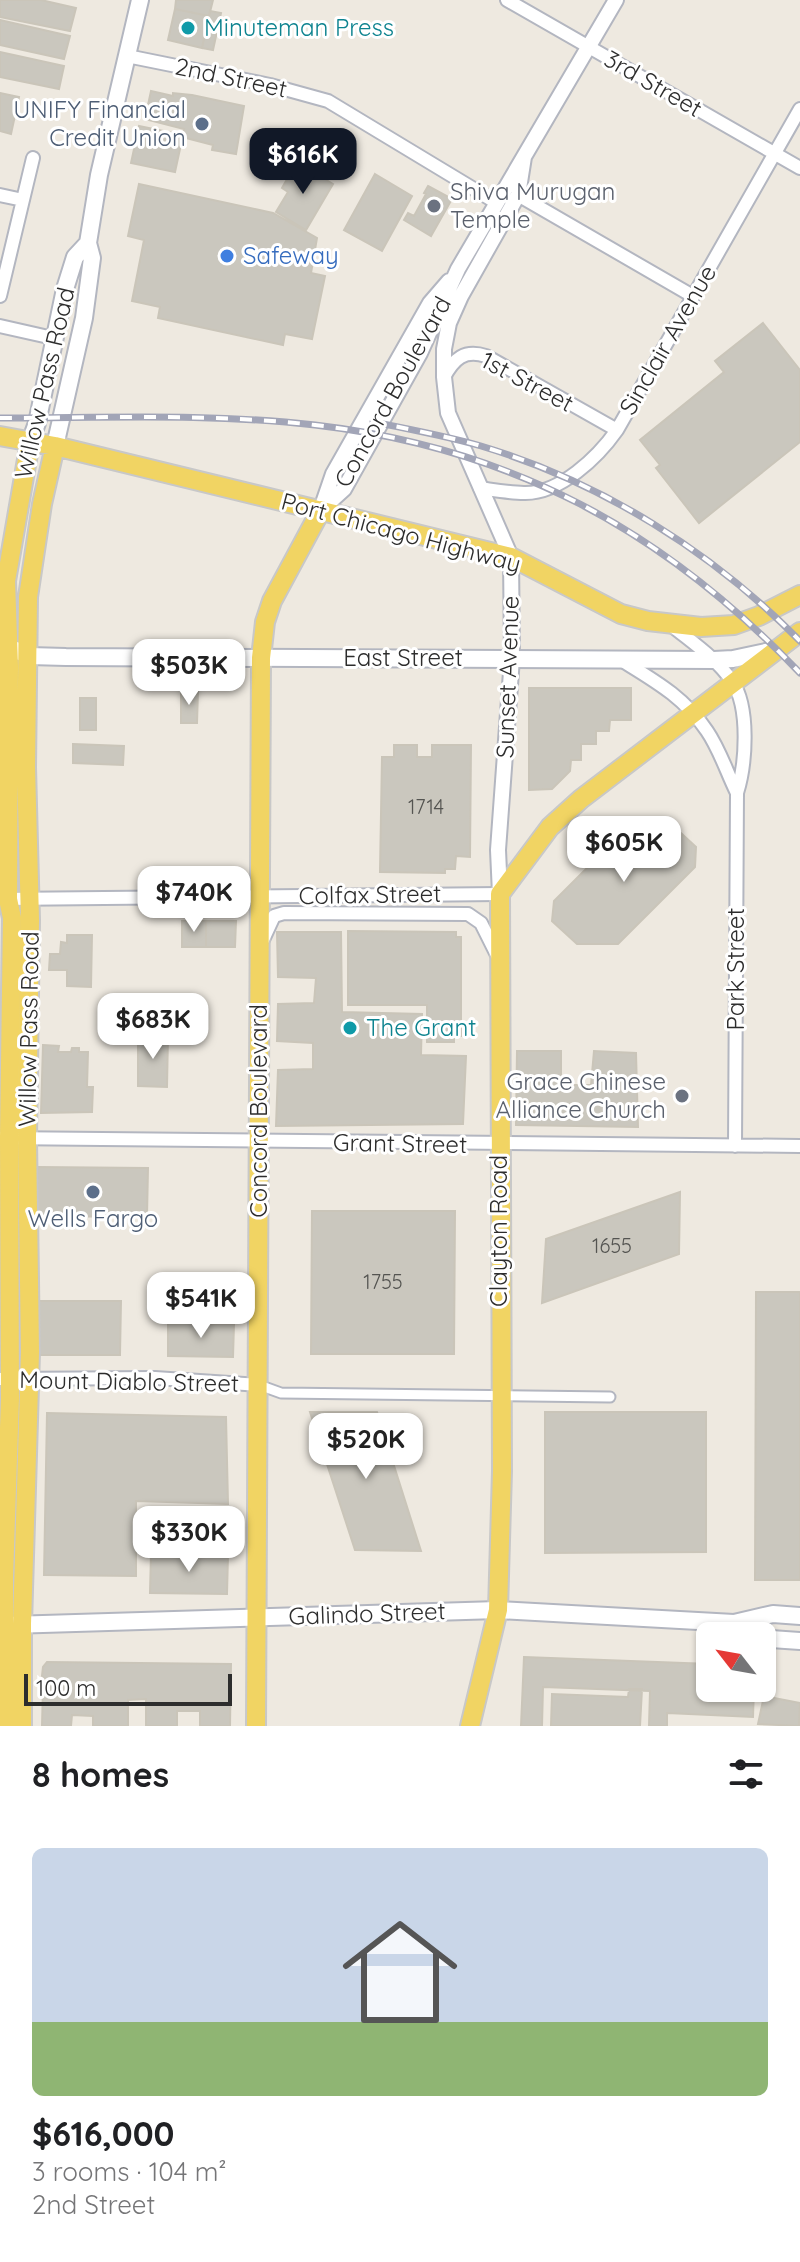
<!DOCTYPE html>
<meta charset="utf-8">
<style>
:root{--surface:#fff;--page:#f6f6f6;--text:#202124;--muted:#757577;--line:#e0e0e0;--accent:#111827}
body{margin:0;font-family:Quicksand,sans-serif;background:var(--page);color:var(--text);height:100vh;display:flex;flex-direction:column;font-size:30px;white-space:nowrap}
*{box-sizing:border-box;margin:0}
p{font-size:26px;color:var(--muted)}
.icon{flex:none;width:44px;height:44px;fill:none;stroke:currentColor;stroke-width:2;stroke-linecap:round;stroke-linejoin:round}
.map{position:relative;height:1726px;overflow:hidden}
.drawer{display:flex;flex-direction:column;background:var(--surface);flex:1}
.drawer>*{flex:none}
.needle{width:52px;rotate:301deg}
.buttons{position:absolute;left:696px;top:1622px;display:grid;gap:16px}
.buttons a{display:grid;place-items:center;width:80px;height:80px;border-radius:12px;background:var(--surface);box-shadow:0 2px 6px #0004;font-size:40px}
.scale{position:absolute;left:24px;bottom:20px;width:208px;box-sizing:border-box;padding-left:8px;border:4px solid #2d2d2d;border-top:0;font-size:22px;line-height:28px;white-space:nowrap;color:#2d2d2d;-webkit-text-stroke:6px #fff;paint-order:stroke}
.price{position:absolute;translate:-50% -68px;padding:0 18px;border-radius:16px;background:#fff;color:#222;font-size:26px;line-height:52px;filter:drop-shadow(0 2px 4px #0008)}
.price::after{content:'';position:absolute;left:50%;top:48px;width:24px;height:18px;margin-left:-12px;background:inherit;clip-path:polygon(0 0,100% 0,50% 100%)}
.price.on{background:var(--accent);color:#fff}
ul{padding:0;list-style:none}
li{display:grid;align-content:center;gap:16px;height:424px;padding:0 32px}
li+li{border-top:2px solid var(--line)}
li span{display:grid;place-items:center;height:248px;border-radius:12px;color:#555}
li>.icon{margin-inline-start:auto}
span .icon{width:144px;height:144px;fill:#fffc;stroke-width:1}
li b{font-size:34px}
h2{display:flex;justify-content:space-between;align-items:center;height:96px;padding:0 32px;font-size:34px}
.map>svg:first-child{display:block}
.building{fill:#cac7be;stroke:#cac5b9;stroke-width:2}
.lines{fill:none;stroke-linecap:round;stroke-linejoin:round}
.pedestrian-casing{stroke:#b3b6c0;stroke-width:13}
.minor-casing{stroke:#b3b6c0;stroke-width:16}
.tertiary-casing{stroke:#b3b6c0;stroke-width:18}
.secondary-casing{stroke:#b3b6c0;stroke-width:20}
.primary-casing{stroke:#c8c8c8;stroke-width:22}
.pedestrian{stroke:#fff;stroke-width:9}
.minor{stroke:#fff;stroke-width:12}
.tertiary{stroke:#fff;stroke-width:14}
.secondary{stroke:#fff;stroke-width:16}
.primary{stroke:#f1d463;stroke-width:18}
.rail-casing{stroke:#a2a5b7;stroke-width:7}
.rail{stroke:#fff;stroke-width:4;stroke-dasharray:12;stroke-linecap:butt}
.culture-dot{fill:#0f9aa8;stroke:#fff;stroke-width:3}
.service-dot{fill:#5c6f8a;stroke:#fff;stroke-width:3}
.worship-dot{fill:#6b7280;stroke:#fff;stroke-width:3}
.shop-dot{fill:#3f7fe0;stroke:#fff;stroke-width:3}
.labels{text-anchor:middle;stroke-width:6;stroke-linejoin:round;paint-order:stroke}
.number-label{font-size:20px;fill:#545451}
.culture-label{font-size:24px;fill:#0d838f;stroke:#fff;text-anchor:start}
.street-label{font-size:24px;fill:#2d2d2d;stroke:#fff}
.service-label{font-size:24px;fill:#4e5e75;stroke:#fff;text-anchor:end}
.worship-label{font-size:24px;fill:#5b616d;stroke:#fff;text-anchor:start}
.shop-label{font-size:24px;fill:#366cbe;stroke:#fff;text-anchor:start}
</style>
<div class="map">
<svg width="800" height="1726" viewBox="0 0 800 1726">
<rect width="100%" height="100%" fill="#eee9e0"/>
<path class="building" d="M0 0H41L76 8 70 31 0 17Z
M176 0H213L209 16 175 9Z
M175 9 209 16 202 48 168 40Z
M210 11 221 13 213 50 202 48Z
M0 20 70 36 64 59 0 45Z
M0 52 64 66 59 89 0 77Z
M151 91 173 96V93L192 95 244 106 236 154 212 150 213 145 182 137 184 129 145 119Z
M0 93 19 97 11 134 0 131Z
M139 126 183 135 175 172 131 163Z
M297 162 333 184 306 230 276 212 288 192 282 188Z
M375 174 412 196 382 251 344 230Z
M139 184 273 213 317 238 311 273 325 276 312 339 285 334 283 345 158 318 160 307 132 301 144 240 128 236Z
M428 186 452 199 431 236 404 220 408 213 414 216 426 194 424 193Z
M763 323 800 370V442L699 523 656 468 660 465 640 440 724 372 715 361Z
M529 688H631V720H610L609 731H596V744H581V760H571L570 771 552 789 529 790Z
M181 691H198L197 723H181Z
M80 698H96V730H80Z
M73 744 124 746 123 765 73 763Z
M394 745H417V757H432V745H471L470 857 456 856 455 869H445V873L380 872 382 757H394Z
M670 823 696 847 695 867 618 944H577L552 921 554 901 631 824Z
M182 921H206V947H182Z
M206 921H236L235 947H206Z
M348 931 456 932V937H461V1036H454V1042H427V1005H348Z
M277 932H341L342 1012 422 1014 421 1055 466 1056 463 1124 276 1126 278 1070 313 1069V1043L277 1041 278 1004 314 1003 316 978 278 977Z
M67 935H92L91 987 67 986V970H49L50 954H60L61 942 67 943Z
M168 1036 167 1087 138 1086V1037Z
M43 1045 59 1046 58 1052H71L72 1048H79V1052H88L87 1087H93L92 1112 41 1113Z
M517 1051H561V1085H591L594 1051 636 1053 638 1127 516 1125Z
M38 1167 148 1168 147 1216 38 1217Z
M680 1192 679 1254 542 1303 546 1239Z
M312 1211H455L454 1354H311Z
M756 1292H800V1580H755Z
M37 1301H121L120 1355H40Z
M168 1323 234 1324 233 1357 168 1356Z
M310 1412H377L421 1551 355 1550Z
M545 1412H706V1552L545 1553Z
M47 1413 226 1417 228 1504 136 1501V1576L44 1575Z
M151 1554 228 1555 227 1594 150 1593Z
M524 1657 710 1664V1688H754L753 1717 667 1713V1726H649L650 1691 543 1687 542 1726H521Z
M47 1662 231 1664 230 1726H200V1711H177V1726H146V1699L128 1700V1726H93V1716L72 1715 71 1726H42L43 1687 48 1688 47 1681 42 1676 43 1667Z
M629 1689H642L640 1726H551L552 1694 628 1697Z
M764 1696 800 1703 799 1726 758 1724Z"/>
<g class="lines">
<defs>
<path id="pedestrian" d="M259 1385 281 1393 610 1397"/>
<path id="minor" d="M507 0 800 168
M127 56 270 85 328 101 497 203
M0 195 23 200
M518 195 691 295
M0 296 33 158
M0 326 53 338
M444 377C454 359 464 349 486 356L617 430
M480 488C494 490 510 493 524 493 560 494 598 457 617 430L800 109
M671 625C693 643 716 658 732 681 750 707 746 764 737 793L735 1146
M621 660C655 681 684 697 707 731 720 750 727 773 737 793
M3 899 500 894
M262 942 274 916 284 913 468 914 481 923 498 957
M0 1138 800 1146
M0 1379 155 1378 259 1385"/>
<path id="tertiary" d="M321 509 333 474 430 303 449 281
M321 510 344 489 420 353 458 269 616 0
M500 894 498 850 512 658 511 557 448 413 444 377V349L449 323 461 296 518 195 524 157"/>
<path id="secondary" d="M30 442 37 423 65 289 75 257 88 243
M55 446 84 318 92 258 88 243 99 175 140 0
M16 650 29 656 66 657 714 660 733 659 775 650
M734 1623 771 1639 800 1641
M10 1625 498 1610 734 1623 773 1614 800 1616"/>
<path id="primary" d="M0 436 55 446 511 557 621 614 648 621 701 627 734 625 759 616 800 595
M4 1726V1577L10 1399 9 1138 12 918 8 899 9 666 6 581 30 442
M22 1726V1624L30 1352 27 1139 30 920 26 767 28 597 42 504 55 446
M256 1726 261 658 265 622 272 601 321 510
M470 1726 498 1610 502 1471 500 894 550 827 581 799 800 632"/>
</defs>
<use href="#pedestrian" class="pedestrian-casing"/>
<use href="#minor" class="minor-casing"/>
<use href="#tertiary" class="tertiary-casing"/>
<use href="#secondary" class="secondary-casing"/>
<use href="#primary" class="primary-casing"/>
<use href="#pedestrian" class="pedestrian"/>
<use href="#minor" class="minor"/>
<use href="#tertiary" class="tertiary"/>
<use href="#secondary" class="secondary"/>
<use href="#primary" class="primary"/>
<defs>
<path id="rail" d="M0 418C104 418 211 413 315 425 512 448 663 530 800 673
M373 422C409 429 446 436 481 446 601 482 713 552 800 641"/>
</defs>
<use href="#rail" class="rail-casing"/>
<use href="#rail" class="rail"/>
</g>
<g class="culture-dot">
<circle cx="188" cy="28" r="8"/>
<circle cx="350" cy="1028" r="8"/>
</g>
<g class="service-dot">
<circle cx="202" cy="124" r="8"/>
<circle cx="93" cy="1192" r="8"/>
</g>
<g class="worship-dot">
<circle cx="434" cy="206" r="8"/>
<circle cx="682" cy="1096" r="8"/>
</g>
<circle class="shop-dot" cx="227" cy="256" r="8"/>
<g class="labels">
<g class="number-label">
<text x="426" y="814">1714</text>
<text x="612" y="1253">1655</text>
<text x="383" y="1289">1755</text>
</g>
<g class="culture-label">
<text x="204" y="36">Minuteman Press</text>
<text x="366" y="1036">The Grant</text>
</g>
<g class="street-label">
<text transform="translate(231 78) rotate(12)" y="8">2nd Street</text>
<text transform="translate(653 84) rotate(30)" y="8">3rd Street</text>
<text transform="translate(668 340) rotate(-60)" y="8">Sinclair Avenue</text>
<text transform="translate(527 382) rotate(28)" y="8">1st Street</text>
<text transform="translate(45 383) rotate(-77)" y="8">Willow Pass Road</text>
<text transform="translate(393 392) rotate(-61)" y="8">Concord Boulevard</text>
<text transform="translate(401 533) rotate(15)" y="8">Port Chicago Highway</text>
<text x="403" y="666">East Street</text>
<text transform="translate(508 677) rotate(-88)" y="8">Sunset Avenue</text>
<text transform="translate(370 895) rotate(-1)" y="8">Colfax Street</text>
<text transform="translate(736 969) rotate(-90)" y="8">Park Street</text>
<text transform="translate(29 1029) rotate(-89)" y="8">Willow Pass Road</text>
<text transform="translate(259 1111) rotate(-90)" y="8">Concord Boulevard</text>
<text transform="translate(400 1144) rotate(1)" y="8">Grant Street</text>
<text transform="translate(499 1231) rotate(-90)" y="8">Clayton Road</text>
<text transform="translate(129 1382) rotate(1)" y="8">Mount Diablo Street</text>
<text transform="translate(367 1614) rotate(-2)" y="8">Galindo Street</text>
</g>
<g class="service-label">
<text x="186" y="118">UNIFY Financial<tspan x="186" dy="28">Credit Union</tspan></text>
<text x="93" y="1227" text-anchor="middle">Wells Fargo</text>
</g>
<g class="worship-label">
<text x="450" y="200">Shiva Murugan<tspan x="450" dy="28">Temple</tspan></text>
<text x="666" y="1090" text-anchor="end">Grace Chinese<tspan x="666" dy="28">Alliance Church</tspan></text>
</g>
<g class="shop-label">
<text x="243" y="264">Safeway</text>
</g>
</g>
</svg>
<div class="buttons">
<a><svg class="needle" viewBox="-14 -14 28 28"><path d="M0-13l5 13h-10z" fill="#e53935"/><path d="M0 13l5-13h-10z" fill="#757577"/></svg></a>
</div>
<div class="scale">100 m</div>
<b class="price on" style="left:303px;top:196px">$616K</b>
<b class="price" style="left:189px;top:707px">$503K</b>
<b class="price" style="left:624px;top:884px">$605K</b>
<b class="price" style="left:194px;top:934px">$740K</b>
<b class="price" style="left:153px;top:1061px">$683K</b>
<b class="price" style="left:201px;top:1340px">$541K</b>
<b class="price" style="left:366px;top:1481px">$520K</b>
<b class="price" style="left:189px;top:1574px">$330K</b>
</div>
<section class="drawer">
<h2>8 homes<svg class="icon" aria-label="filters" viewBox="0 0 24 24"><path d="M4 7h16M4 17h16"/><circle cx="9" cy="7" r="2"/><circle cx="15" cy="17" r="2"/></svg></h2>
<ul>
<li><span style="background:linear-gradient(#c9d6e8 70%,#8fb573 0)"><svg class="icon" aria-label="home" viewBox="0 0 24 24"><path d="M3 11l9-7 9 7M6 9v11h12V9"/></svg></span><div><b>$616,000</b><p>3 rooms · 104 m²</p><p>2nd Street</p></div></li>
</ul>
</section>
